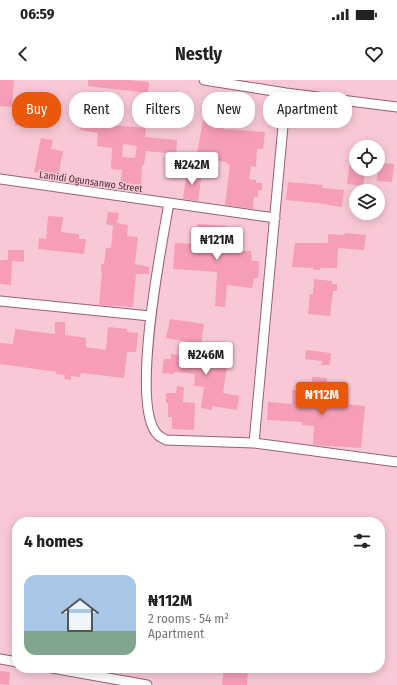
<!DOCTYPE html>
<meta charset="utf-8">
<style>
:root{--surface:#fff;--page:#f6f6f6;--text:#222;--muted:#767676;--line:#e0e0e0;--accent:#ea580c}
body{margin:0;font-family:"Fira Sans Condensed",sans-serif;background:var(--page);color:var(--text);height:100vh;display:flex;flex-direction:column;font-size:15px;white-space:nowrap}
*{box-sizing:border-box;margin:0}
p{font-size:13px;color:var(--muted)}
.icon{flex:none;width:22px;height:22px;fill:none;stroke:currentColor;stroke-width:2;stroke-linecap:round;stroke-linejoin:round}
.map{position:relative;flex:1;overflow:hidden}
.side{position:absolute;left:12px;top:437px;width:373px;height:156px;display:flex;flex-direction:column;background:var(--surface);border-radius:16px;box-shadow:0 2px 10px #0003}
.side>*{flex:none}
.top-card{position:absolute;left:12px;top:12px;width:373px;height:36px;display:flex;gap:8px}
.tools{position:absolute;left:349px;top:60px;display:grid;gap:8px}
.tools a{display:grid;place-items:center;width:36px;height:36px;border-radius:50%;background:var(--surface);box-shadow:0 2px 10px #0003;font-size:20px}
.price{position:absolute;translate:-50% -34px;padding:0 9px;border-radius:4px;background:#fff;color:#222;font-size:13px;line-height:26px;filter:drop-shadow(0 1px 2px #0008)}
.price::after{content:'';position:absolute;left:50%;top:24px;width:12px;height:9px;margin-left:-6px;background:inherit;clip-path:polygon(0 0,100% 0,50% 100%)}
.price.current{background:var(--accent);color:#fff}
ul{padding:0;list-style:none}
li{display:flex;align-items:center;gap:12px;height:100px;padding:0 12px}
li+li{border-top:1px solid var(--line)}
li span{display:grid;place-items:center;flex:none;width:112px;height:80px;border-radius:12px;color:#555}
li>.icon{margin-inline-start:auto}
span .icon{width:48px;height:48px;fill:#fffc;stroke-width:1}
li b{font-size:17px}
h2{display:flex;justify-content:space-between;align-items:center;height:48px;padding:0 12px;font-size:17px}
.chip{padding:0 14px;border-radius:16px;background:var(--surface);box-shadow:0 2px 10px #0003;font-size:14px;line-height:36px}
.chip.current{background:var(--accent);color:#fff}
.status{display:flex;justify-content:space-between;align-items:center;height:28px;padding:0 20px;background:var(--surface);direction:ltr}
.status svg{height:11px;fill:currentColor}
header{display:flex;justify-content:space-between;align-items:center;height:52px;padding:0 12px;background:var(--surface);font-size:18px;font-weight:700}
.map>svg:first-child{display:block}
.building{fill:#f69db8;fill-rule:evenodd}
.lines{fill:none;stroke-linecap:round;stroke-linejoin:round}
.minor-casing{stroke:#976171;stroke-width:11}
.minor{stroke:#fff;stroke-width:9}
.labels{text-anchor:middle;stroke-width:3;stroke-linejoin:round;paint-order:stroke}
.street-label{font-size:10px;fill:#4d343b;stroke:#f9c8d6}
</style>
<div class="status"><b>06:59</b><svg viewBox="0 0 49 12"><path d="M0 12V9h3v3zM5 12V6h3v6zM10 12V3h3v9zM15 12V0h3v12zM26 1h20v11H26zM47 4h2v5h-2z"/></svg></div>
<header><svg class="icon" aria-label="back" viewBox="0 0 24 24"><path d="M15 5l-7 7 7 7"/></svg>Nestly<svg class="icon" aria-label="heart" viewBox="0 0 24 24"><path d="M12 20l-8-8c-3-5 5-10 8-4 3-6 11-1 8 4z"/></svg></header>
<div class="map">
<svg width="397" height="605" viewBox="0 0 397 605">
<rect width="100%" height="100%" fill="#f9c8d6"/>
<path class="building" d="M0 0H14L12 27 0 26Z
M88 0H128L149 2 148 13 88 6Z
M84 19 114 23 111 45 146 48 145 57 177 60 176 74 146 71 144 85H142L141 105 121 103 122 90 111 89 112 68 97 66 98 53 80 50ZM123 64 137 66 135 78 122 77Z
M13 26 35 28 34 46 15 45 16 33H13Z
M218 26H230V35H225L223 49 265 52 263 69H257L256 87 251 86 249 99 256 100V103H262V110H258V117H254L253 129 225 125 230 85 227 84V82L196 79 203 40 217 42Z
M41 58 53 60 51 69 63 71 58 97 34 92Z
M352 66H356V89H366L363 106 347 104Z
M379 83 394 84 392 102 377 101Z
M187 91 202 93 198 121 183 119Z
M288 102 323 105 322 108 344 110 342 127 327 125V124L286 120Z
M108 132 119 133 117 143 128 145 127 156 138 157 135 184 149 187V194H136L133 227 99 225 102 192H101V184H104L106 168H111L113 146 106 144Z
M48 136 63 137 61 152 79 154V159H86L84 174 38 169 39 158 46 159Z
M198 144 226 146 223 170 251 171 252 181H259L258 198H254L252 208 227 205 225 227 215 226 217 192 173 189 175 163 196 164Z
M345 153 366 155 364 170 338 168 337 188H321L320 190H313V188L292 187 295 163H328V154L344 155Z
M8 170H24V182L12 181 11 205 0 204V180H8Z
M314 199 332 201V204H337V211H333L330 236 308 234 310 214H313Z
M170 239 204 244 201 264 166 258Z
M55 242H65V255L86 258V267L106 270 108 247 127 249V252L138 253 136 272H127L124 298 81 293 80 297 71 296V300L64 299 65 295 56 294 57 292 0 284V263L13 264 15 249 55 254Z
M197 269 229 273 223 313 239 316 237 330 212 326V330L201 328 204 307 194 306 195 294 174 292V294L162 293 164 279H171V274L196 277Z
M306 270 331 273 330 285H321L322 281 305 279Z
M312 297 327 298 325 322 365 326 361 368 313 365 314 346 302 345V342L267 340 268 322 292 324V310H311Z
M177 306 184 307 183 322 195 323 194 350 172 349V337H168V323H166V313H176Z
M224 588 248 590 247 605H222Z
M0 591 10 592 9 605 0 604Z"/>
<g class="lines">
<defs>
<path id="minor" d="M204 0 286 13 397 27
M0 99 275 138
M169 123C162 163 129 328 158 355 160 357 163 358 166 360L254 363 397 382
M0 221 150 236
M254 363 286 13
M0 579 17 582
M52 588 147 605"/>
</defs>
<use href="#minor" class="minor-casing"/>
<use href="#minor" class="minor"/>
</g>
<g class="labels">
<g class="street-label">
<text transform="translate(91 101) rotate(8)" y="4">Lamidi Ogunsanwo Street</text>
</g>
</g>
</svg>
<div class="tools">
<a><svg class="icon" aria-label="locate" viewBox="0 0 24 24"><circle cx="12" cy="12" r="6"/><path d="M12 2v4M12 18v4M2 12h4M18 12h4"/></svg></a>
<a><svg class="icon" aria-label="layers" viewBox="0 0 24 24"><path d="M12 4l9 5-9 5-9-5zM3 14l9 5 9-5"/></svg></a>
</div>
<b class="price" style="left:192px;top:106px">₦242M</b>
<b class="price" style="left:217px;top:181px">₦121M</b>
<b class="price" style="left:206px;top:296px">₦246M</b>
<b class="price current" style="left:322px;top:336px">₦112M</b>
<div class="top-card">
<a class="chip current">Buy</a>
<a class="chip">Rent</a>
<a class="chip">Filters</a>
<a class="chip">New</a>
<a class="chip">Apartment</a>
</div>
<section class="side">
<h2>4 homes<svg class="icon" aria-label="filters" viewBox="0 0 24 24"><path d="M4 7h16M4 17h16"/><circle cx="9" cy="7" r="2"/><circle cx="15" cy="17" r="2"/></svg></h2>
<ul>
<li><span style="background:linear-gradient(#a9c7e8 70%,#7fa58c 0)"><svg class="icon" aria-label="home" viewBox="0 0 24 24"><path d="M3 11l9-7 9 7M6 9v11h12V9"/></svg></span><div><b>₦112M</b><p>2 rooms · 54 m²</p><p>Apartment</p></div></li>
</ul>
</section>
</div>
